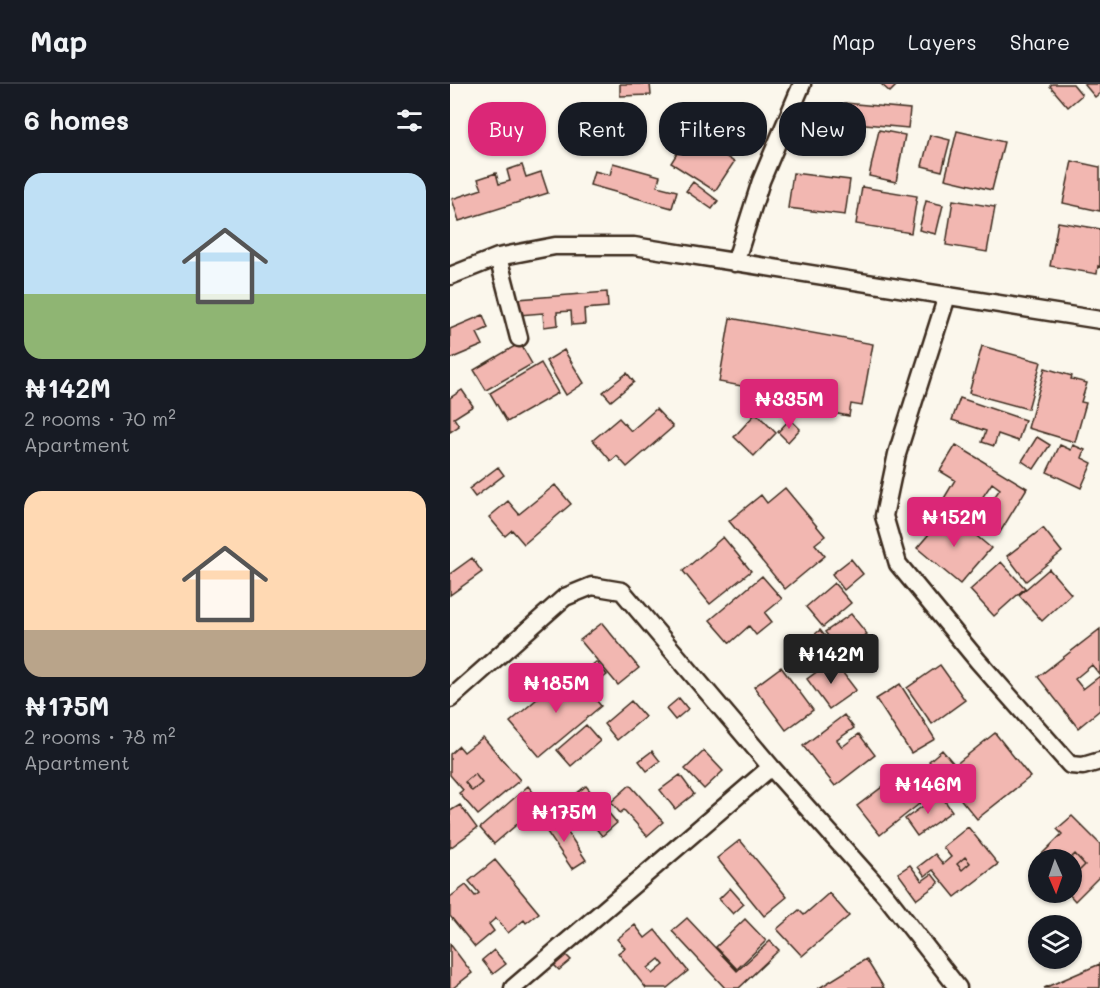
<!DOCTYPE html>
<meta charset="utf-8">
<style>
:root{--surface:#171b24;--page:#20242c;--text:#f1f3f6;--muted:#9ea1a6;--line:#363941;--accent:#db2777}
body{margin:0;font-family:Mali,sans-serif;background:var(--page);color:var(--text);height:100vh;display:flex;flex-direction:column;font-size:22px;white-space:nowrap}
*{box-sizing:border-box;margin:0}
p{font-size:20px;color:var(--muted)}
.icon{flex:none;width:33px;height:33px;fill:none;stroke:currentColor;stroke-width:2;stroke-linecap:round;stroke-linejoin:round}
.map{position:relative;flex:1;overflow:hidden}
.side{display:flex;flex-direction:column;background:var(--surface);width:450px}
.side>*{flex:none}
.banner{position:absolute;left:18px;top:18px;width:542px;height:54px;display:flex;gap:12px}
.needle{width:39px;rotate:178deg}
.buttons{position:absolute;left:578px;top:765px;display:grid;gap:12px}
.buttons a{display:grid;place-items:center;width:54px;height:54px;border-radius:50%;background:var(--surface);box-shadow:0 2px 4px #0004;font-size:30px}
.price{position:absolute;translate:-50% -51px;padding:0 14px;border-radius:6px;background:var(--accent);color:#fff;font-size:20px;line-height:39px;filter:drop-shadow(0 2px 3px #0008)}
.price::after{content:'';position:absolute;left:50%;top:36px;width:18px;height:14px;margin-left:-9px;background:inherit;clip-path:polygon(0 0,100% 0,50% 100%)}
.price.active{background:#222;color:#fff}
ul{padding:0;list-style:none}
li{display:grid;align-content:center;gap:12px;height:318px;padding:0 24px}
li span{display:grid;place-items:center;height:186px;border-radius:18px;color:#555}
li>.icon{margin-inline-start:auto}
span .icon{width:108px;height:108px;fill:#fffc;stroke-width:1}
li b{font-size:26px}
h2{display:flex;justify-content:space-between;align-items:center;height:72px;padding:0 24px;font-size:26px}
.pill{padding:0 21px;border-radius:24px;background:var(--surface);box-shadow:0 2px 4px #0004;font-size:21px;line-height:54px}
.pill.active{background:var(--accent);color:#fff}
header{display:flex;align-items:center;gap:36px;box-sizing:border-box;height:84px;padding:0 30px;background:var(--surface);border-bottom:2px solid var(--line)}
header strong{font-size:28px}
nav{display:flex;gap:33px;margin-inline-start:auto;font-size:21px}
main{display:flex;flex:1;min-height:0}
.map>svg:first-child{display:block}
.building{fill:#f2b7b1;stroke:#3b2a1e;stroke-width:1.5;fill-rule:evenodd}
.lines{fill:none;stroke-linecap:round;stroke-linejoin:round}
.minor-casing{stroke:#3b2a1e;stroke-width:21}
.minor{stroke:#fbf7ec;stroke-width:16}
</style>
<header>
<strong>Map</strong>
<nav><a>Map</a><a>Layers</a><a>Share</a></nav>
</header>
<main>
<section class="side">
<h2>6 homes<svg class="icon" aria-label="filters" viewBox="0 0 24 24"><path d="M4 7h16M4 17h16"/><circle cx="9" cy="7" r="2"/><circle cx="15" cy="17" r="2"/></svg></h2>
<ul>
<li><span style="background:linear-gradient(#bfe0f5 65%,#8fb573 0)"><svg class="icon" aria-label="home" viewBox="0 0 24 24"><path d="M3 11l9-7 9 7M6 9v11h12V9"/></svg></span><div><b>₦142M</b><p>2 rooms · 70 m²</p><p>Apartment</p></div></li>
<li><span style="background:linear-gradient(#ffd9b3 75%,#b9a48a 0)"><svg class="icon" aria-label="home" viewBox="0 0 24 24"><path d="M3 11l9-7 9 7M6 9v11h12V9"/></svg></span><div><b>₦175M</b><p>2 rooms · 78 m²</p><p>Apartment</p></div></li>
</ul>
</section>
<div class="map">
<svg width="650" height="904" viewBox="0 0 650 904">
<rect width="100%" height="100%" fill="#fbf7ec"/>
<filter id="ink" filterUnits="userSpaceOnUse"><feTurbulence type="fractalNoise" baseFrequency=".0167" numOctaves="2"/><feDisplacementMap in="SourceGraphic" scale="12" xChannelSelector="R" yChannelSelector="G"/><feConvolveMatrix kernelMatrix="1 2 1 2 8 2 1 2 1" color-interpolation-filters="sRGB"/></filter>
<g filter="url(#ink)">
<path class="building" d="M170 0H200L201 11 170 12Z
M431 0H448L440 8Z
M602 0H623L632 11 618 23 600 2Z
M634 0H650V9L645 13Z
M395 19 460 25 458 44 394 38Z
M250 46 277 63 272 70 284 78 265 107 221 79 234 58 239 62Z
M429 46 455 51 446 98 419 92Z
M507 47 554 58 542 106 495 95Z
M480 51 500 56 492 87 472 82Z
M622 77 650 83V127L613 119Z
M163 79 210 92 207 102 227 107 222 124 140 101 144 87 160 91Z
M72 81 76 93 91 88 98 109 9 137 2 115 32 105 28 95 46 89 49 100 60 97 57 86Z
M343 89 400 96 395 131 338 124Z
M243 98 268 117 262 125 236 107Z
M412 103 467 112 461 149 406 140Z
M503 116 545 123 537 168 496 161Z
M476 117 493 121 486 150 469 146Z
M608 138 650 145V183L648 182 647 190 600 182Z
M157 208 158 223 134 225 135 240 122 241 121 227 107 228 108 241 94 243 93 229 69 231 68 215Z
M33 231 38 244 27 249 33 261 0 275V245Z
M280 234 423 260 412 322 401 320 399 332 323 318 325 308 269 298Z
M70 259 82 280 36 306 24 286Z
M532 262 591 278 578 325 519 309Z
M114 266 134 299 116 311 96 277Z
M91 279 108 309 57 338 40 309Z
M595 284 622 292 621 295 637 299 631 318 636 319 625 358 578 344Z
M177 289 184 298 161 317 153 308Z
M12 306 23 322 4 334 9 342 0 348V314Z
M510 314 575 336 568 357 548 350 544 362 532 358 536 347 502 336Z
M206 325 223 343 177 383 167 372 161 377 143 356 169 334 181 347Z
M306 329 326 349 304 372 284 353Z
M340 335 350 345 338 358 328 348Z
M587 353 600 361 584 385 572 377Z
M506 361 577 404 549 450 493 416 505 396 490 387ZM542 399 550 405 536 425 528 420Z
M610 361 621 366 623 361 635 366 632 374 642 379 631 404 597 388Z
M48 383 54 391 25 413 19 405Z
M105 401 121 420 74 460 62 446 55 452 39 433 58 417 69 430Z
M335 404 375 452 365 460 375 472 335 505 279 437 311 411 317 419Z
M498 428 541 464 510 500 467 464Z
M593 444 612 468 576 497 557 472Z
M273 453 301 487 260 520 233 487Z
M22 474 32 488 0 511V490Z
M401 475 413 490 394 506 382 490Z
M551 478 575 504 544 532 520 506Z
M599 485 621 510 592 537 569 511Z
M312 492 332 515 315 529 322 538 306 551 299 542 280 559 260 536Z
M384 499 401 519 373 543 356 523Z
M401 530 417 550 391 569 375 548Z
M152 539 189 584 168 601 130 556Z
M650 545V591L642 581 625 595 633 605 650 592V626L628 644 588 593Z
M370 546 385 565 373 576 357 557Z
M383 576 406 606 379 625 357 595Z
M146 578 157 591 148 598 137 585Z
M490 581 515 616 482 640 457 604Z
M331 583 363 626 336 646 304 603Z
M121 586 151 622 90 673 60 638Z
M450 600 485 655 461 669 426 615Z
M229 614 238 625 225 636 216 625Z
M181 617 195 633 167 656 154 640Z
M394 631 404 644 387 656 392 663 409 650 425 671 385 702 353 662Z
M136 641 150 657 121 682 107 666Z
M545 649 580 693 527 735 479 677 492 666 505 681Z
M33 653 70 696 28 731 9 709 13 706 0 691V670L9 662 14 668ZM25 690 32 699 22 707 15 698Z
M202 667 210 677 197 687 189 677Z
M254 667 273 687 254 705 235 685Z
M456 685 478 713 430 751 407 722Z
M25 690 32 699 22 707 15 698Z
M230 691 244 710 225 725 210 706Z
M180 701 213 738 197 752 174 726 170 729 161 718Z
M78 702 92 719 44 760 30 744Z
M136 702 167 739 152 752 137 733 132 737 117 717Z
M490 710 502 727 467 752 455 735Z
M10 721 27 744 0 764V727Z
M107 732 136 776 122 785 93 742Z
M622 732 650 760V792L625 817 617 808H621V781L628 788 635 781 625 770 619 776H588V779L585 777 612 750 607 745Z
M518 743 548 780 505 813 483 786 475 792 468 783 485 770 493 780 501 773 493 763ZM515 773 520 779 512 786 507 780Z
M290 756 337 813 314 832 267 774Z
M625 770 635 781 628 788 621 781V776H619Z
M515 773 520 779 512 786 507 780Z
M45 776 89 829 76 839 74 836 58 849 46 834 39 840 44 847 25 863 0 832V813L16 801 25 812 29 809 19 797Z
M460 781 472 797 482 790 489 799 467 815 448 789Z
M280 804 294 820 283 830 269 815Z
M379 809 399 832 352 872 327 845 349 826 354 831Z
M237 834 287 887 320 857 329 866 289 904H275L222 847Z
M295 835 316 857 287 885 266 863Z
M185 841 195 854 205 846 238 887 217 904H196L168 869 175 864 167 855ZM209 875 214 881 203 890 198 884Z
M0 860 22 889 3 904H0Z
M44 866 56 880 43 890 32 876Z
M114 869 121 876 109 886 102 879Z
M416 875 434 904H369Z
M650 880V904H594Z"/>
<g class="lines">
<defs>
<path id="minor" d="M48 173 69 254
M285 179 311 97 352 0
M0 192 48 173 105 162H184L650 236
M497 212 447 370 434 432 448 480 528 577 620 681 633 682 650 677
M0 615 115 513 142 502 172 507 321 683 436 812 508 904
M63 904 321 683"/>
</defs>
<use href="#minor" class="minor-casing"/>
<use href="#minor" class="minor"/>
</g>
</g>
</svg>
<div class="buttons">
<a><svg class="needle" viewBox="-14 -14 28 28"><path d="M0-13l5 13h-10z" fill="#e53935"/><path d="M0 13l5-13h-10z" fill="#9ea1a6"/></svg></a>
<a><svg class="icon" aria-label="layers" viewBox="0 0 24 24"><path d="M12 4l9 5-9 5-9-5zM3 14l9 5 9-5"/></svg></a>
</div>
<b class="price" style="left:339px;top:346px">₦335M</b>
<b class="price" style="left:504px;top:464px">₦152M</b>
<b class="price active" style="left:381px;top:601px">₦142M</b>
<b class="price" style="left:106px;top:630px">₦185M</b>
<b class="price" style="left:478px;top:731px">₦146M</b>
<b class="price" style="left:114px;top:759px">₦175M</b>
<div class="banner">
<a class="pill active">Buy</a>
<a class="pill">Rent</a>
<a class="pill">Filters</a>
<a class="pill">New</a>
</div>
</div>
</main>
